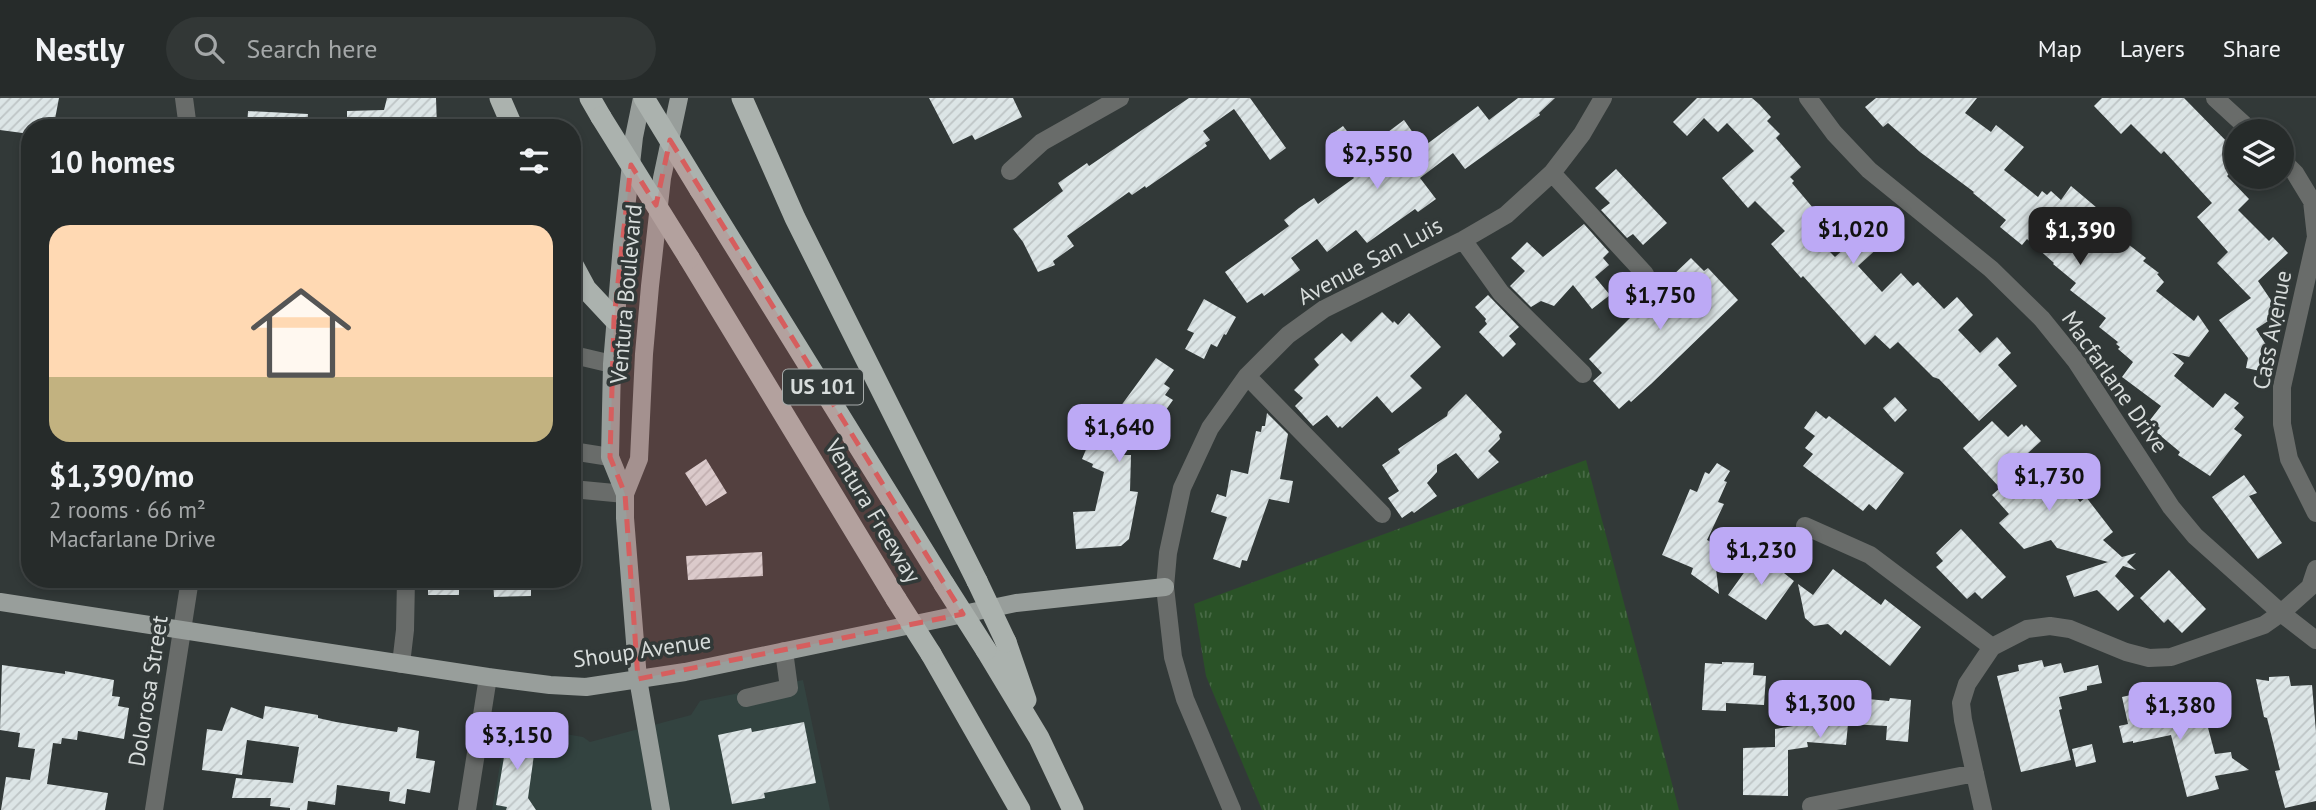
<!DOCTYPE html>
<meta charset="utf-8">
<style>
:root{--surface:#262b2a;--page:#323736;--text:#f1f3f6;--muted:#a4a7a8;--line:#424747;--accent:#bca9f5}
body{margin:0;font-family:"PT Sans",sans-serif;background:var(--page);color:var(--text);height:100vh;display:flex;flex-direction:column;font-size:26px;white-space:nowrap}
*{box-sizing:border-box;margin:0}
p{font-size:23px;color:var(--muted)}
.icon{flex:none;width:38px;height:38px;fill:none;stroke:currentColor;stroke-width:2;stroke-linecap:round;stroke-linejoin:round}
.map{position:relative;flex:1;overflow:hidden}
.drawer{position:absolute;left:21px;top:21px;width:560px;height:469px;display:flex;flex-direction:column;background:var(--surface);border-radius:28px;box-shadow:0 4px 10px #0003,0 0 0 2px var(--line)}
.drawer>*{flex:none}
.tools{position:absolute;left:2224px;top:21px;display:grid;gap:14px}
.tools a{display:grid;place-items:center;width:70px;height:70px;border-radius:50%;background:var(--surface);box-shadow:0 4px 10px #0003,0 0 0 2px var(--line);font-size:35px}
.price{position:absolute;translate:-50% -60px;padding:0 16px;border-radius:14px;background:var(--accent);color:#111;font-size:23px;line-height:46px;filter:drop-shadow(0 2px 4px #0008)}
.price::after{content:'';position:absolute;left:50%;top:42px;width:21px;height:16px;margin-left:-10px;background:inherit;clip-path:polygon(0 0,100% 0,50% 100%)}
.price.selected{background:#222;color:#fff}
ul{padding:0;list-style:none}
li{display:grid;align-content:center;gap:14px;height:371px;padding:0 28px}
li span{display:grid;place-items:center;height:217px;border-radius:21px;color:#555}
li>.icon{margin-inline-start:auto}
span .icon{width:126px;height:126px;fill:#fffc;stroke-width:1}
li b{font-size:30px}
h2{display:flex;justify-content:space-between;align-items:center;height:84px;padding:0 28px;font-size:30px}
header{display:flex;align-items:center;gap:42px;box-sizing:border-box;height:98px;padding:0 35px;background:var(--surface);border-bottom:2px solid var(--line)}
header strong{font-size:33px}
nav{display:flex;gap:38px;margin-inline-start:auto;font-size:24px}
.search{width:490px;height:63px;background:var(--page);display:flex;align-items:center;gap:18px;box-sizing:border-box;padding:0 24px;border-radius:38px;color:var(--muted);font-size:26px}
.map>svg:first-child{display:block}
.built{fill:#334340}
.grass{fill:url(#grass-tufts)}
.building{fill:url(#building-hatch)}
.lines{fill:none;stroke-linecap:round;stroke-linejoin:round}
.minor{stroke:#696c6a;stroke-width:18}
.major{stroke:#989e9b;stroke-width:18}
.highway{stroke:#abb2ae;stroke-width:21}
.highway-bridge{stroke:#abb2ae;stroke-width:21}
.marked{fill:#d65e5e;fill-opacity:0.2;stroke:#d65e5e;stroke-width:5;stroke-dasharray:14 9;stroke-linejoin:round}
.labels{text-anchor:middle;stroke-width:7;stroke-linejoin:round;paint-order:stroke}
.shield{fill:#323938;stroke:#a6abaa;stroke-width:2}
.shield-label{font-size:21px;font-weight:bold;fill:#d7dcdb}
.street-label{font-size:23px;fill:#d7dcdb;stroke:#323938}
</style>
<header>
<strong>Nestly</strong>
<div class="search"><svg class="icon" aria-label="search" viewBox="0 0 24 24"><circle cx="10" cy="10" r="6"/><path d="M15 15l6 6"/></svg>Search here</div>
<nav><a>Map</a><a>Layers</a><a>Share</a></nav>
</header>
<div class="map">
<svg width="2316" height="712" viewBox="0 0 2316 712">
<defs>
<pattern id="grass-tufts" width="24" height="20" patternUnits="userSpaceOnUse" patternTransform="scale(1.75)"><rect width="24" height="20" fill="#2a5227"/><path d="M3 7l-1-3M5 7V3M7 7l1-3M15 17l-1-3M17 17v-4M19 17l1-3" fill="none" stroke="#486a46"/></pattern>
<pattern id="building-hatch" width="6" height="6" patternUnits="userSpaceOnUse" patternTransform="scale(1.75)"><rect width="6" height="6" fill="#dce5e6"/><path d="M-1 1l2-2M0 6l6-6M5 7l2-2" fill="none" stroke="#bdc4c5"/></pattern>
</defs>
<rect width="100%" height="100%" fill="#323938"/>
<path class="built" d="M803 582 830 712H492L505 639 510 631 519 628 583 639 590 644 691 617 700 603Z"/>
<path class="grass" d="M1586 362 1679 712H1262L1206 578 1194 506Z"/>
<path class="building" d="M0 0H59L55 21 47 20 46 26 37 24 36 30H30V36L0 32Z
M387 0H436L437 30H347V13L384 12Z
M929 0H1013L1022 19 975 42 972 37 953 46Z
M1189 0H1250L1286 50 1270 62 1234 11 1203 33 1210 42 1205 45 1207 48 1146 90 1145 88 1132 97 1129 94 1067 138 1074 148 1053 163 1055 167 1038 174 1023 144 1013 131 1063 93 1058 85 1087 65 1089 68Z
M1518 0H1555L1539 15 1540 17 1465 71 1453 55 1420 80 1436 101 1418 114 1415 111 1367 145 1356 132 1327 154 1317 141 1291 160 1300 172 1264 198 1262 195 1247 205 1225 174 1289 128 1284 122 1299 110 1314 100 1318 106 1354 80 1350 75 1355 71 1329 38 1343 28 1370 63 1395 44 1388 34 1404 22 1423 49 1478 8 1489 22Z
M1697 0H1752L1759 6 1771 19 1767 23 1780 36 1776 40 1801 69 1790 79 1794 83 1792 85 1824 123 1812 136 1835 159 1866 131 1881 147 1858 168 1882 194 1901 175 1913 188 1918 184 1944 211 1957 199 1973 217 1958 232 1980 255 1997 239 2011 255 1998 267 2017 288 1979 323 1939 281 1933 279 1898 244 1890 251 1875 237 1865 247 1803 178 1801 180 1771 146 1785 133 1755 103 1748 110 1722 80 1754 53 1727 25 1718 34 1704 20 1687 38 1673 24Z
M1876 0H1977L1965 15 1991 34 1996 27 2024 49 2004 72 2038 99 2042 93 2047 97 2051 93 2061 102 2071 88 2103 115 2108 114 2114 119 2115 136 2146 160 2143 163 2159 175 2157 176 2164 184 2156 193 2194 223 2198 217 2209 233 2189 259 2172 255 2184 265 2174 278 2213 310 2225 295 2239 305 2234 310 2244 319 2234 331 2242 337 2210 378 2178 357 2180 354 2156 334 2160 330 2150 322 2161 308 2122 279 2133 264 2118 251 2120 249 2116 246 2118 244 2099 229 2106 220 2070 192 2076 185 2053 166 2054 165 2027 141 2022 147 2000 129 2006 122 1973 95 1974 94 1920 54 1888 25 1883 29 1865 9Z
M2102 0H2184L2236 53V69L2227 78 2249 101 2238 112 2269 143 2273 139 2288 155 2258 183 2285 223 2279 229 2271 221 2256 231 2270 253 2265 274 2246 270 2248 260 2219 222 2251 200 2217 165 2228 154 2197 119 2212 105 2164 53 2161 56 2131 26 2121 36 2094 8Z
M248 13 308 16 307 30H247Z
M1616 71 1667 125 1643 147 1633 136 1627 140 1601 112 1610 105 1595 90Z
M1584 126 1609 154 1603 160 1609 167 1595 179 1610 197 1592 211 1573 187 1554 208 1541 203 1531 209 1510 188 1525 173 1511 160 1527 144 1543 159Z
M1691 160 1704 173 1708 170 1738 202 1651 286 1631 304 1629 302 1619 311 1593 283 1602 275 1589 261 1630 220 1629 219Z
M1488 197 1519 229 1509 238 1516 246 1503 259 1479 234 1487 226 1485 223 1486 221 1475 209Z
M1204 201 1236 219 1226 237 1224 236 1217 249 1211 246 1204 261 1185 251 1194 235 1187 232Z
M1382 214 1393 225 1394 223 1398 227 1409 215 1441 249 1410 278 1422 290 1392 315 1377 298 1342 330 1340 328 1338 330 1327 317 1313 328 1295 308 1303 300 1294 292 1319 267 1314 261 1342 235 1351 244Z
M1156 260 1174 272 1164 286 1170 290 1165 297 1173 302 1158 323 1137 309 1117 357H1131L1130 393 1138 394 1129 441 1121 448 1076 451 1073 414 1095 413 1104 374 1092 369 1093 366 1082 361 1101 316 1112 320Z
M1466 296 1502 334 1499 337 1500 341 1488 353 1499 364 1478 381 1456 355 1437 367V374L1427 385 1437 398 1414 415 1412 413 1402 420 1388 400 1399 393 1382 367 1400 355 1398 351 1447 318 1448 314Z
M1895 299 1907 312 1895 324 1883 310Z
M1816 313 1826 321 1829 318 1904 375 1876 412 1869 406 1863 413 1803 368 1813 356 1805 350 1815 338 1804 330Z
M1267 315 1288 336 1280 381 1293 383 1289 405 1269 401 1247 463 1242 462 1240 470 1213 461 1227 419 1211 414 1217 396 1226 399 1231 372 1248 376 1256 333 1261 334 1262 328H1265Z
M1992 323 2008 339 2022 326 2024 329 2026 327 2041 343 2013 369 2035 392 2056 374 2080 404 2086 399 2113 434 2103 442 2122 459 2136 455 2127 464 2136 472 2123 468 2115 478 2134 498 2118 513 2097 492 2074 499 2066 478 2108 464 2057 450 2051 442 2024 451 1999 425 2009 416 1992 397 2000 390 1963 350Z
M706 361 727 395 706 408 685 375Z
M1717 365 1730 373 1724 383 1727 384 1718 404 1724 406 1707 442 1721 449 1715 462 1719 496 1691 476 1693 470 1662 457 1690 391 1697 394 1705 374 1709 376Z
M2244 377 2257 395 2249 398 2282 445 2258 461 2212 399Z
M1961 431 2006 479 1982 501 1975 494 1967 501 1936 469 1943 463 1936 455Z
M762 454 763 478 688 482 686 458Z
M1756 458 1762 463 1765 460 1794 483 1766 522 1728 497Z
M1833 471 1881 507 1885 501 1921 529 1890 568 1845 532 1841 537 1828 526 1814 528 1805 520 1798 486 1813 497Z
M2169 472 2206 511 2182 535 2168 521 2164 525 2140 500Z
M428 481H459V497H428Z
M493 481H531V498L494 499Z
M2042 562 2044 569 2061 565 2064 575 2098 567 2102 585 2087 588V592L2059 599 2062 611 2059 612 2071 662 2021 674 1997 578 2019 573 2018 567Z
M1722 564 1754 565 1753 577 1766 578 1764 607 1726 605V613L1702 612 1705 565 1722 566Z
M2 567 65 576V573L114 582 112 598 120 599 118 608 129 610 124 641 78 633 77 642 62 640 61 646 53 645 47 686 108 695 105 712H1L6 679 30 682 35 651 18 649 20 635 0 632Z
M2289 578 2291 588 2312 587 2316 634V703L2285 710 2275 673 2280 672 2267 620 2264 619 2256 581 2269 583V579Z
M2153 592 2160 622 2203 611 2215 656 2231 654 2232 660 2249 672 2215 678 2219 691 2187 699 2171 637 2133 645V643L2123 645 2119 628 2128 626 2122 599Z
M1846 599 1889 603 1890 600 1911 602 1908 644 1886 642 1887 628 1848 626 1846 647 1807 644 1808 649 1788 652V698L1743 697V650L1775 649V631L1824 623 1825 606 1845 607Z
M265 608 318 617V620L336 624 397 634 398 629 419 633 416 660 435 663 430 695 407 691 405 706 389 703 390 694 337 687 335 707 308 703 307 712H290V710L270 708 271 700H232L236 680 293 685 299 649 247 642 242 677 202 672 207 631 222 633 231 609 263 621Z
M804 624 816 685 764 695 765 700 732 706 718 637 751 630 752 634Z
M519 632 537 635 528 700 536 712H506L507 709 496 707 507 641 515 633Z
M2092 646 2096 664 2076 669 2072 651Z"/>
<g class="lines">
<path class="minor" d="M184 0 188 30
M1808 0 1834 35 1869 72 1991 171 2042 221 2076 263 2171 409 2195 438 2281 515 2316 542
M2215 0 2251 33
M2282 62 2295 75 2312 103 2316 139 2282 289V326L2289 361 2316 415
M1010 73 1042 44 1120 0
M1552 75 1645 176
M1463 142 1501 195 1583 276
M572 250 578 258 612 266
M1247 278 1382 416
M572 353 610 359
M572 391 625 396
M1805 428 1870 457 1992 549
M401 566 405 532 406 481
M746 600 789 590 784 553
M1811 708 1975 675
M154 712 190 481
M467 712 488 579
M1232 712 1185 601 1173 559 1165 489 1168 455 1182 390 1210 330 1247 278 1288 237 1324 211 1463 142 1506 117 1552 75 1582 36 1603 0
M1983 712 1963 622 1961 605 1967 586 1992 549 2027 531 2050 528 2070 531 2126 554 2149 560 2171 559 2264 527 2281 515 2310 489 2316 471"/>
<path class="major" d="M625 396 610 359 612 266 622 147 634 39 642 0
M0 504 488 579 550 587 586 589 685 574 1016 505 1165 489
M661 712 638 581 625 420V396L639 361 644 256 650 188 662 80 679 0"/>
<path class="highway" d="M500 0 513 30
M590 0 601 19
M742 0 795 120 977 483
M700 92 944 486
M689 160 896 501
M572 165 586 191 614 221
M1006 544 1026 602
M986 552 1039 640 1073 712
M931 556 1020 712"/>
<path class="highway-bridge" d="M644 0 700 92
M601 19 689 160
M977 483 1006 544
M944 486 986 552
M896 501 931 556"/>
</g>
<path class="marked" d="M670 42 963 516 638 581 625 396 610 359 614 221 631 67 656 107Z"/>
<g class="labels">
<rect class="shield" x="783" y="271.5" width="80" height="35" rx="5"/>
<g class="shield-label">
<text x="823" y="296">US 101</text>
</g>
<g class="street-label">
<text transform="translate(1370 163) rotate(-28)" y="8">Avenue San Luis</text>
<text transform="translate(626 196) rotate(-85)" y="8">Ventura Boulevard</text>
<text transform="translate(2272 232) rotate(-79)" y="8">Cass Avenue</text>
<text transform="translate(2115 284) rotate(55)" y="8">Macfarlane Drive</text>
<text transform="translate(873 413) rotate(59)" y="8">Ventura Freeway</text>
<text transform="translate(642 552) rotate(-8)" y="8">Shoup Avenue</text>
<text transform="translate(148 593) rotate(-81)" y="8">Dolorosa Street</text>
</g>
</g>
</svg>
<div class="tools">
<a><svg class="icon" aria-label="layers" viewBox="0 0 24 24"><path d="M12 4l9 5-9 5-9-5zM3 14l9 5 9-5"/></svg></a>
</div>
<b class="price" style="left:1377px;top:93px">$2,550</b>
<b class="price" style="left:1853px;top:168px">$1,020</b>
<b class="price selected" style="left:2080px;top:169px">$1,390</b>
<b class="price" style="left:1660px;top:234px">$1,750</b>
<b class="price" style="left:1119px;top:366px">$1,640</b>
<b class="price" style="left:2049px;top:415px">$1,730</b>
<b class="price" style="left:1761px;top:489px">$1,230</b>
<b class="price" style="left:1820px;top:642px">$1,300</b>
<b class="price" style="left:2180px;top:644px">$1,380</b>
<b class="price" style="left:517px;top:674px">$3,150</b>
<section class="drawer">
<h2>10 homes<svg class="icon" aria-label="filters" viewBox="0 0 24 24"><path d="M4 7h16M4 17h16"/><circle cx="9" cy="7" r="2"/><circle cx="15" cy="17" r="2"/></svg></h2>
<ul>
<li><span style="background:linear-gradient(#ffd9b3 70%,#c2b280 0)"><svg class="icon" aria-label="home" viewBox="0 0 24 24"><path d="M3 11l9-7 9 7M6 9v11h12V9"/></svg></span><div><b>$1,390/mo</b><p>2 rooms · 66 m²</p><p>Macfarlane Drive</p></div></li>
</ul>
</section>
</div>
